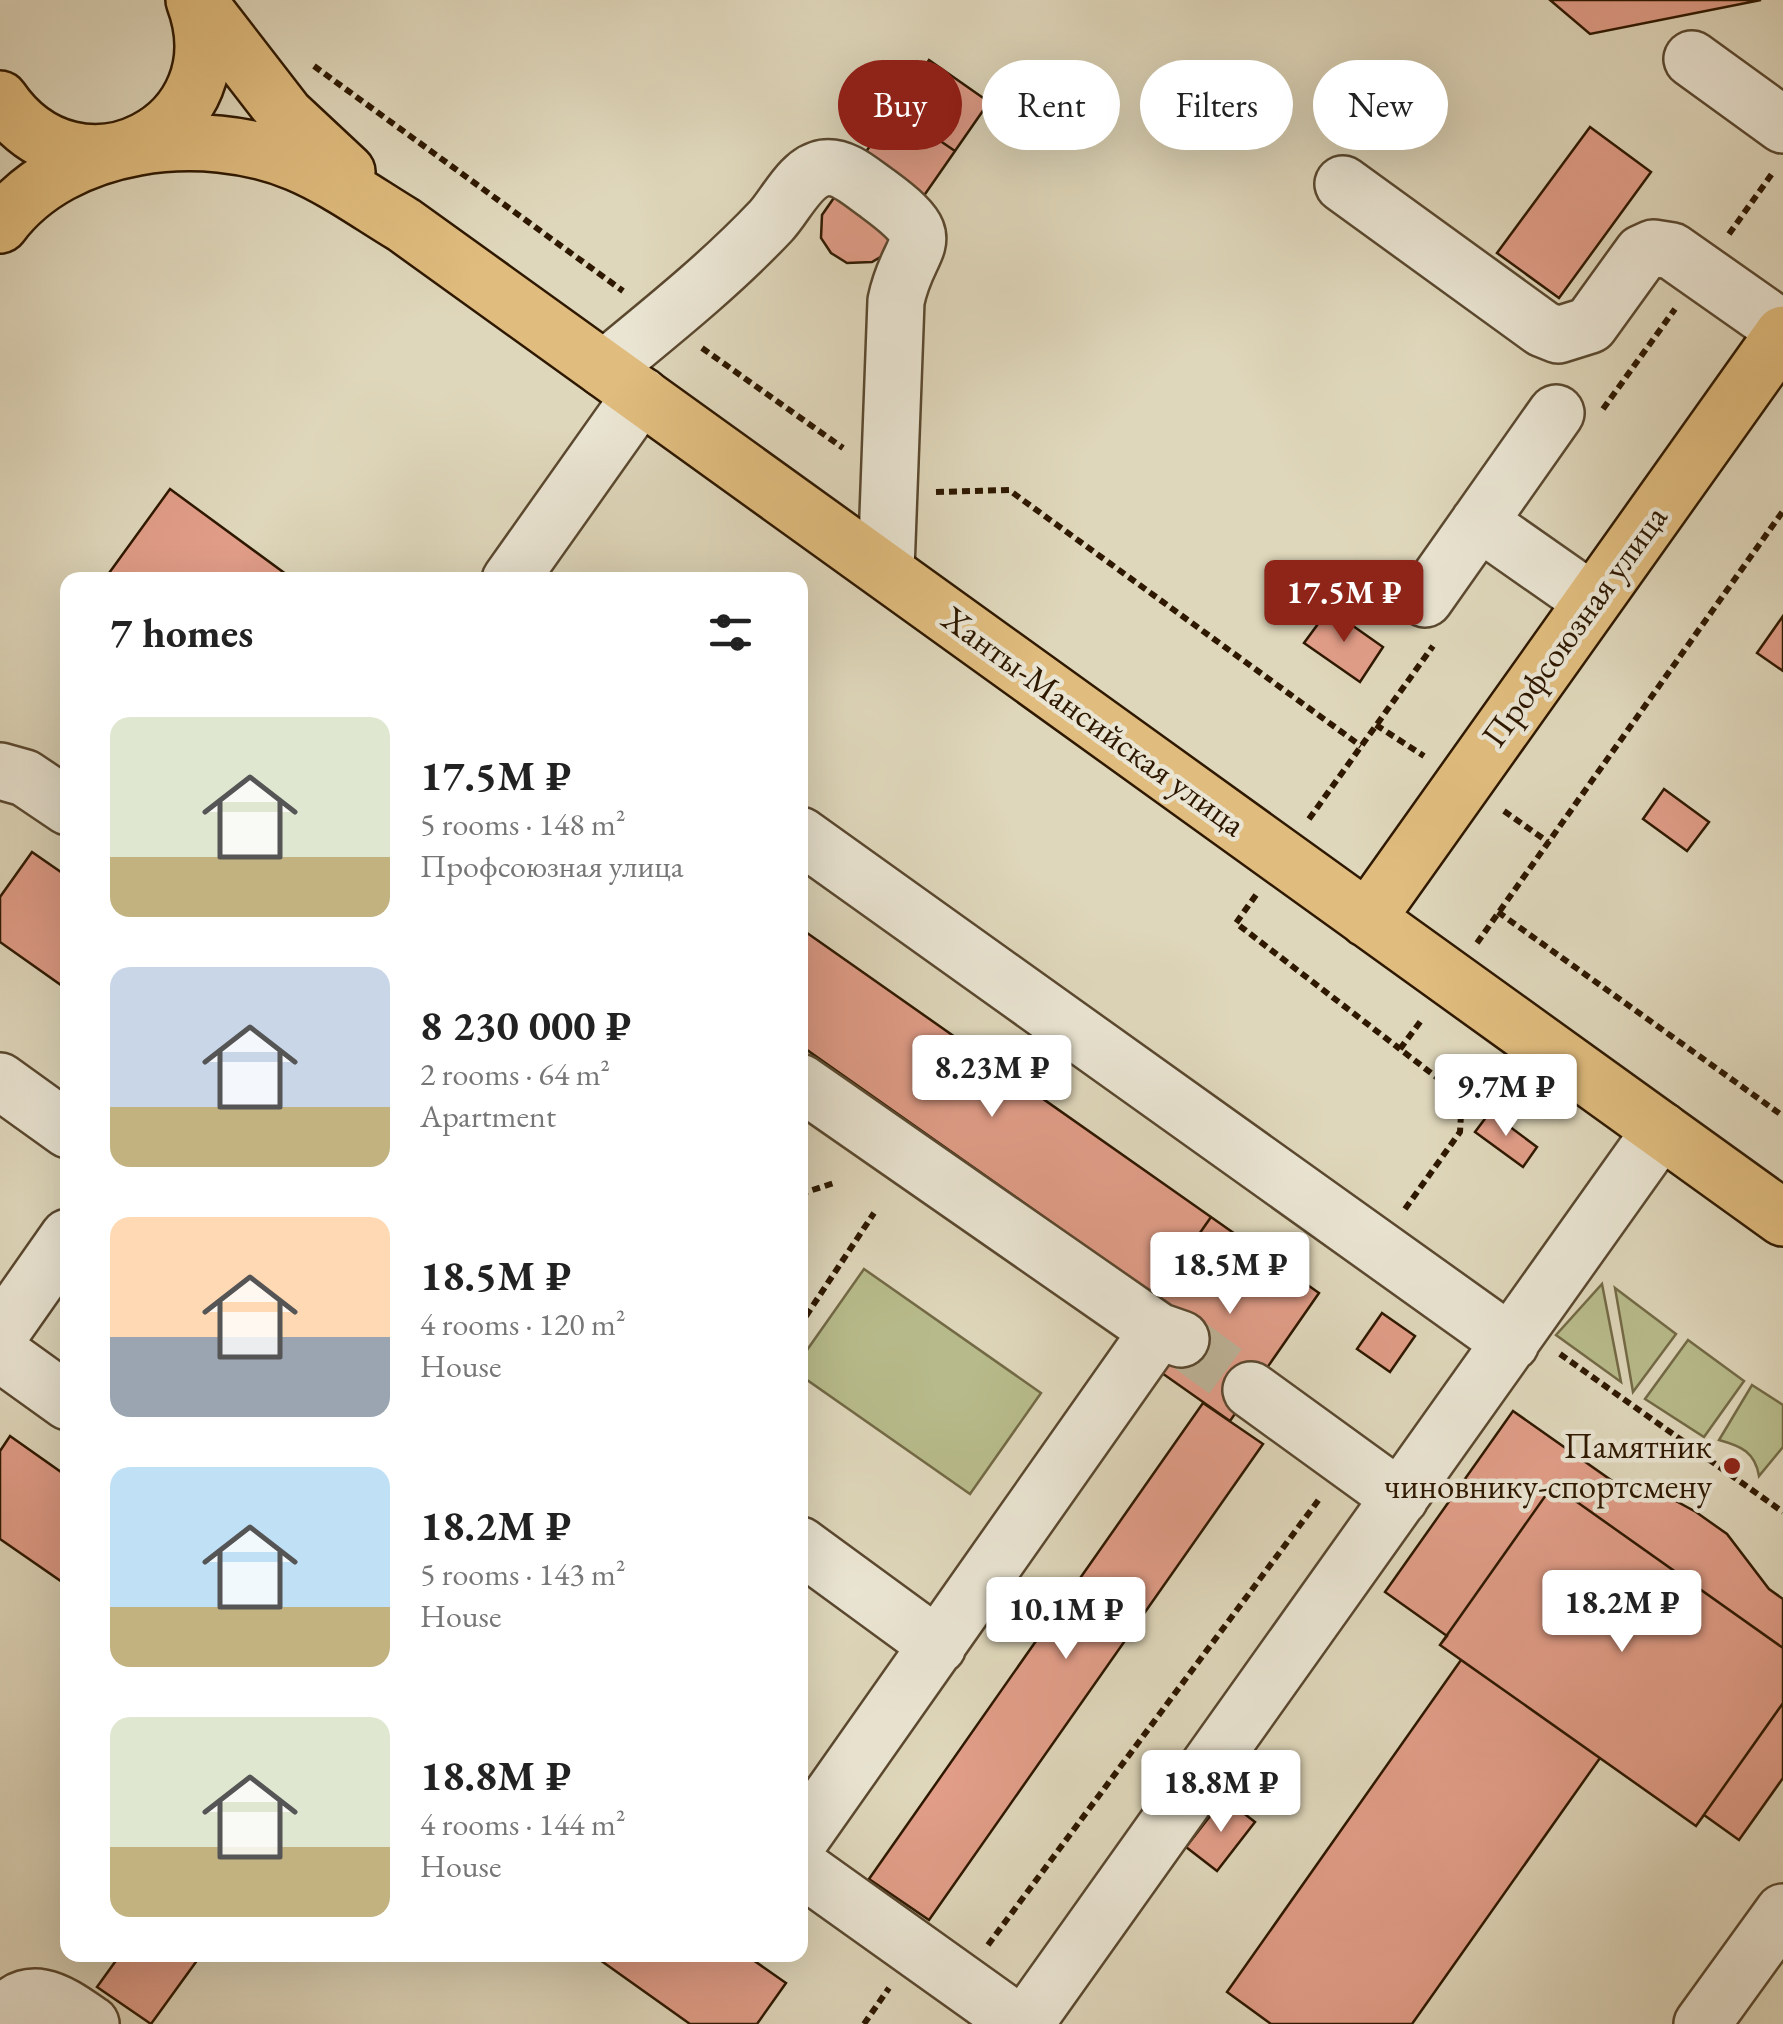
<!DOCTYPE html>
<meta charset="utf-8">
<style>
:root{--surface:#fff;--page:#f6f6f6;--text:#222;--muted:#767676;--accent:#8f2418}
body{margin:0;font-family:"EB Garamond",serif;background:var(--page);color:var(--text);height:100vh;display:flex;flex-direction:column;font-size:38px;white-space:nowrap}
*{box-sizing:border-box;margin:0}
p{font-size:32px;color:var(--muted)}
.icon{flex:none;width:55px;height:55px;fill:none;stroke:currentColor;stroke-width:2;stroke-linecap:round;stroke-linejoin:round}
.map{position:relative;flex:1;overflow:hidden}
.sheet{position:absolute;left:60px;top:572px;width:748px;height:1390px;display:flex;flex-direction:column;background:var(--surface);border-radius:20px;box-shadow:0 10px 40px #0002}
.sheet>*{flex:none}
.banner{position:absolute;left:838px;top:60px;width:795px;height:90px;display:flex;gap:20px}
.price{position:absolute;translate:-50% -85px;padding:0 22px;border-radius:10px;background:#fff;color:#222;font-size:32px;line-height:65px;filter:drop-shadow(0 2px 5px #0008)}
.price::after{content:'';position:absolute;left:50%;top:60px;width:30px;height:22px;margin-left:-15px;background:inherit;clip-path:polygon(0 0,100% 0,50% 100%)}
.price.selected{background:var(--accent);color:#fff}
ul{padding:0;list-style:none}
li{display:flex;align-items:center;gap:30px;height:250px;padding:0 50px}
li span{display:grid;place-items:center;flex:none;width:280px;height:200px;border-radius:20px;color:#555}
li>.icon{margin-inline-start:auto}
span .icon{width:120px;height:120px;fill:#fffc;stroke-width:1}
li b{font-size:42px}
h2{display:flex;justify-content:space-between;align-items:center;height:120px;padding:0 50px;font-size:42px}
.chip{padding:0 35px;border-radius:45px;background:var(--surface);box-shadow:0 10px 40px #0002;font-size:35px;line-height:90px}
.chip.selected{background:var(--accent);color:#fff}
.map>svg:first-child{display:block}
.green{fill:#b8bc8c;stroke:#736a46;stroke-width:2.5}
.building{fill:#e19d88;stroke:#2e1800;stroke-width:2.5}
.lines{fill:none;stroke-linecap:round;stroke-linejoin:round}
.minor-tunnel{stroke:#bcb196;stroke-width:55;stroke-dasharray:55 28;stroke-linecap:butt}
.minor-casing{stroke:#5a482f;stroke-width:60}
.major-casing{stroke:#2e1800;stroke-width:60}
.path{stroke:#2e1800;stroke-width:6;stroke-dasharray:8 5;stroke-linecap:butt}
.minor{stroke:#eae5d3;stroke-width:55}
.major{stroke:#e0bc7e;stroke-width:55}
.poi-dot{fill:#8f2418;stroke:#eae5d3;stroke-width:4}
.labels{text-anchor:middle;stroke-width:9;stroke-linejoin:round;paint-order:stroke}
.street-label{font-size:35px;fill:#2e1800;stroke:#eae5d3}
.poi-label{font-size:35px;fill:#2e1800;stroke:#eae5d3;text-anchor:end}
</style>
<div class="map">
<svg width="1783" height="2024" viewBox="0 0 1783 2024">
<rect width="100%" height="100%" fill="#dfd7bb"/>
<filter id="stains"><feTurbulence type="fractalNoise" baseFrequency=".002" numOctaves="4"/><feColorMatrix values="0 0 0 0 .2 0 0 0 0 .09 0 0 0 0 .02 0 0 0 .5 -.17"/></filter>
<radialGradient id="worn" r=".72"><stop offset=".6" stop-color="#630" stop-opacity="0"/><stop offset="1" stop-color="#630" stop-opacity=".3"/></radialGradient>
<path class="green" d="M864 1269 1041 1393 970 1494 800 1375V1360Z
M1602 1284 1621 1382 1556 1335Z
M1615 1288 1676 1334 1633 1392Z
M1688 1340 1744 1381 1704 1437 1645 1399Z
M1752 1385 1783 1405V1447L1759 1476C1755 1452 1741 1446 1719 1440Z"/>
<path class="building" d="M1550 0H1761L1590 34Z
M929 60 989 102 955 151 895 110Z
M895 110 955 151 882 256 872 262 847 263 831 253 821 238 822 215Z
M1590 127 1651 172 1559 298 1497 253Z
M170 489 294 580H104Z
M1329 609 1383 647 1360 682 1304 643Z
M1783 616V671L1757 653Z
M1664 789 1709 822 1687 851 1643 819Z
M32 852 68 877V990L0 942V897Z
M800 928 1211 1217 1156 1296 800 1045Z
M1490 1112 1537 1147 1523 1167 1475 1132Z
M1211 1217 1319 1293 1230 1421 1159 1371 1193 1322 1156 1296Z
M1382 1313 1415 1336 1390 1372 1357 1349Z
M1203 1403 1263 1444 929 1920 869 1879Z
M1513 1411 1611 1480 1663 1494 1696 1512 1727 1534 1769 1589 1783 1599V1778L1739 1840 1704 1815 1696 1826 1440 1645 1447 1636 1385 1592Z
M10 1436 68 1477V1586L0 1539V1451Z
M1553 1485 1783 1648V1703L1696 1826 1440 1645Z
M1461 1660 1600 1758 1412 2024H1271L1227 1992Z
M1224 1798 1255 1822 1217 1871 1186 1847Z
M120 1955H201L151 2024 97 1987Z
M593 1955H746L786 1983 757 2024H690Z"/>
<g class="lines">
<path class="minor-tunnel" d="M1181 1339 1251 1390"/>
<defs>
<path id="minor" d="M1692 59 1783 125
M1343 184 1543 329 1558 335 1590 325 1642 253 1653 248 1672 251 1783 329
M604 369C661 322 720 275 771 221 786 205 800 172 824 168 844 165 863 184 878 194 946 244 909 238 896 301L886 569
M1479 522 1592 601
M510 580 641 395
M1425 599 1556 413
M0 771 25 778 68 807
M800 835 1511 1343
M0 1081 68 1130
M800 1082 1158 1331 1181 1339
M0 1334 68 1237
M0 1353 68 1402
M1251 1390 1400 1498
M800 1545 938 1646
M800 1840 1158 1331
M800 1867 1020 2024
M0 2019C29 1979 59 2002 91 2024
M1025 2024 1661 1130
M1702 2024 1783 1912"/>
<path id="major" d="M197 0 286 115 347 172
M0 99C78 213 243 129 194 0
M0 225C64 139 203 124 297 163 335 179 369 204 404 225L1783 1218
M1367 919 1783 334"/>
</defs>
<use href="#minor" class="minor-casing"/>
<use href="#major" class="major-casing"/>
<path class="path" d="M314 66 623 291
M1729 234 1774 171
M702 348 843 448
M1603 409 1675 309
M936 492 1009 490 1361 746
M1376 725 1424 756
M1504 811 1548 842
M1309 819 1433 646
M1256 895 1236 923 1400 1049
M1498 912 1783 1116
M1477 943 1783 511
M800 1194 837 1182
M1405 1209 1460 1132 1462 1097 1400 1049 1423 1018
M800 1296 806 1316 800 1324
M806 1316 874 1213
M1560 1354 1783 1512
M988 1945 1320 1498
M864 2024 889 1988"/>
<use href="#minor" class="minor"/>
<use href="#major" class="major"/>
</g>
<circle class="poi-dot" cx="1732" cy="1466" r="10"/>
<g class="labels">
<g class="street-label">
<text transform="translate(1574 626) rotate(-54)" y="12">Профсоюзная улица</text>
<text transform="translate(1094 721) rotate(36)" y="12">Ханты-Мансийская улица</text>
</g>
<g class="poi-label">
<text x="1712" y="1458">Памятник<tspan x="1712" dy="40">чиновнику-спортсмену</tspan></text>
</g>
</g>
<rect width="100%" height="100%" filter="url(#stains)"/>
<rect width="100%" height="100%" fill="url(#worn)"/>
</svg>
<b class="price selected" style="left:1344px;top:645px">17.5M ₽</b>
<b class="price" style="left:992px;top:1120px">8.23M ₽</b>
<b class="price" style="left:1506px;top:1139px">9.7M ₽</b>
<b class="price" style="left:1230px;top:1317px">18.5M ₽</b>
<b class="price" style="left:1622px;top:1655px">18.2M ₽</b>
<b class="price" style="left:1066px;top:1662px">10.1M ₽</b>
<b class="price" style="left:1221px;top:1835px">18.8M ₽</b>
<div class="banner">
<a class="chip selected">Buy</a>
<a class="chip">Rent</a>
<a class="chip">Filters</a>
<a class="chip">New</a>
</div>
<section class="sheet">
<h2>7 homes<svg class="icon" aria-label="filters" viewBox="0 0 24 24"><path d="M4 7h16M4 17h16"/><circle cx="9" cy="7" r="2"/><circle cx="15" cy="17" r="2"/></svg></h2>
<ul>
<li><span style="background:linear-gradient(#dfe7d0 70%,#c2b280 0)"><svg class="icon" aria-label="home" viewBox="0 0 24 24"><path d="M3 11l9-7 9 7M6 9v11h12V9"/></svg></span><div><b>17.5M ₽</b><p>5 rooms · 148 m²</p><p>Профсоюзная улица</p></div></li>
<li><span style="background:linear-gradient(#c9d6e8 70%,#c2b280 0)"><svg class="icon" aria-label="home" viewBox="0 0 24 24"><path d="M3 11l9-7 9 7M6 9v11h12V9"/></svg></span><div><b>8 230 000 ₽</b><p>2 rooms · 64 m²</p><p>Apartment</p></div></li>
<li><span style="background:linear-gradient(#ffd9b3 60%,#9aa5b1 0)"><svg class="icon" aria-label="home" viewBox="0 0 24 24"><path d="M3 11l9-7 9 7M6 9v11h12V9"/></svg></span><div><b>18.5M ₽</b><p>4 rooms · 120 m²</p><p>House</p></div></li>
<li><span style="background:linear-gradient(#bfe0f5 70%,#c2b280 0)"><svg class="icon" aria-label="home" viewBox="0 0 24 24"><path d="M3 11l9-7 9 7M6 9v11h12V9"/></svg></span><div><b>18.2M ₽</b><p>5 rooms · 143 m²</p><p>House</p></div></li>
<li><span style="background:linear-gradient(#dfe7d0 65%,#c2b280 0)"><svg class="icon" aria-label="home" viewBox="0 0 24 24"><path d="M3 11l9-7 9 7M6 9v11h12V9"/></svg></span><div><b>18.8M ₽</b><p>4 rooms · 144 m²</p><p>House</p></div></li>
</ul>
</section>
</div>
